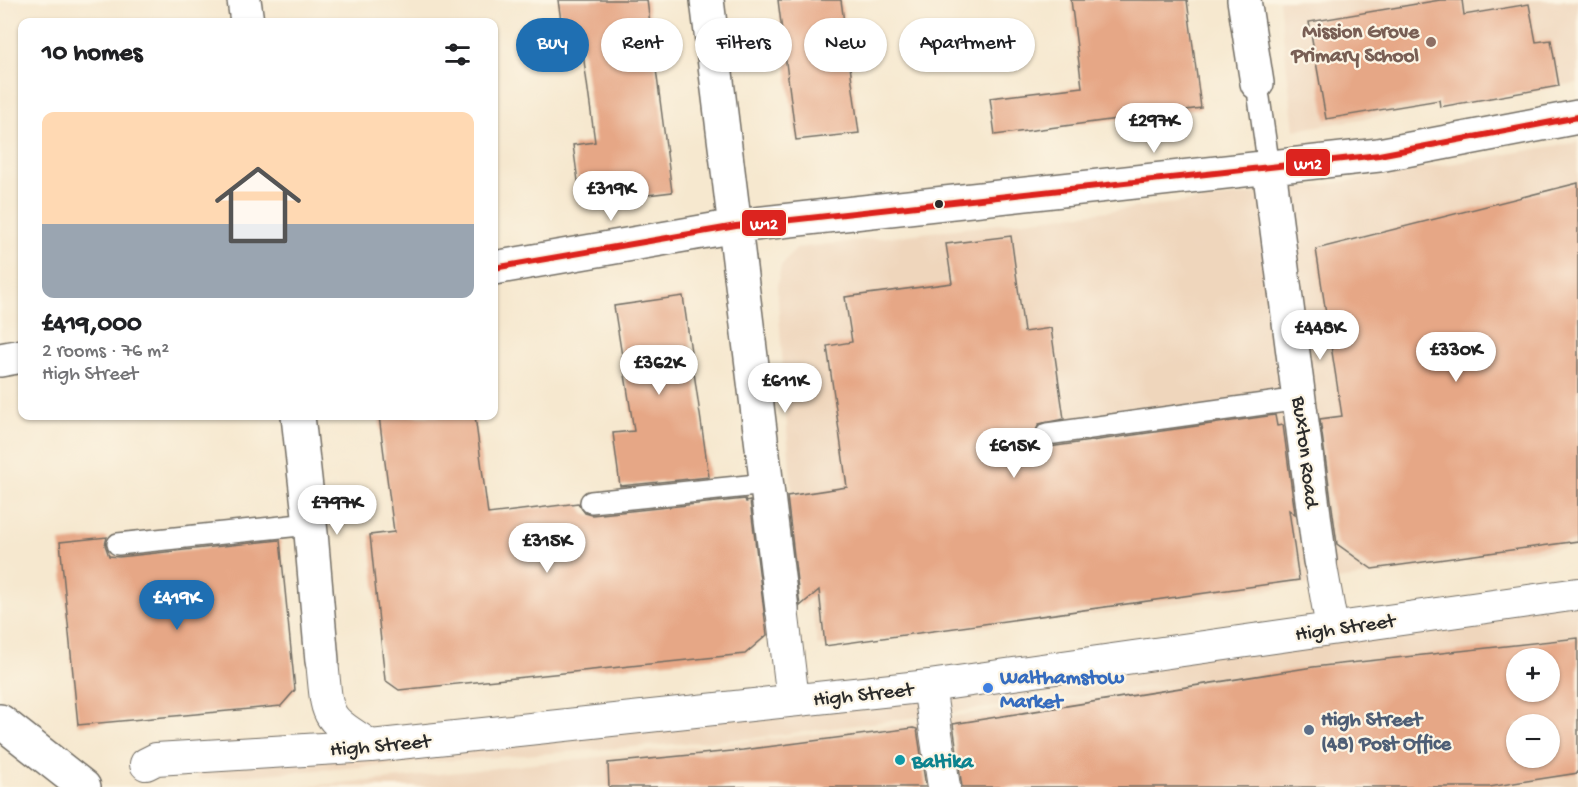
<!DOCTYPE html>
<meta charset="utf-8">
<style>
:root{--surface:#fff;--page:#f6f6f6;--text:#202124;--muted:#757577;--accent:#1f6fb2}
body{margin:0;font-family:"Gochi Hand",sans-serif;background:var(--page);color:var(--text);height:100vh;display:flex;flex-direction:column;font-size:22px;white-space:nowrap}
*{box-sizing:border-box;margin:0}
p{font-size:20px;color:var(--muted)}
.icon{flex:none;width:33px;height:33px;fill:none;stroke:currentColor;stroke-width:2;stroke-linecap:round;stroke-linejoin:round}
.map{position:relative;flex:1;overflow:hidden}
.drawer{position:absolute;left:18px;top:18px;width:480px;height:402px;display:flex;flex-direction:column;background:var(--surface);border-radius:12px;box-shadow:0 2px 4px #0004}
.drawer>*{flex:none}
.banner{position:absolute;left:516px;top:18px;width:570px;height:54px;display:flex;gap:12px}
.controls{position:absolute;left:1506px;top:648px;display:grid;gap:12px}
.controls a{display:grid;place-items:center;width:54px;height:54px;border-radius:50%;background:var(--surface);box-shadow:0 2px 4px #0004;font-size:30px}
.price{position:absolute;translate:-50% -51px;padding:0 14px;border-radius:21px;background:#fff;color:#222;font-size:20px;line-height:39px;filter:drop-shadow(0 2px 3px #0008)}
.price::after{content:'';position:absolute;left:50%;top:36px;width:18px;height:14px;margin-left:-9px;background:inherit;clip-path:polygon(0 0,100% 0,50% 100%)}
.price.on{background:var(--accent);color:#fff}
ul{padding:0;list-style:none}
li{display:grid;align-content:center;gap:12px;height:318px;padding:0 24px}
li span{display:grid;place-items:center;height:186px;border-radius:12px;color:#555}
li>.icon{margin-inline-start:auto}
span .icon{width:108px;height:108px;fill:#fffc;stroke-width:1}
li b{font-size:26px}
h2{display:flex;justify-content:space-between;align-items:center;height:72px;padding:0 24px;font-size:26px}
.pill{padding:0 21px;border-radius:27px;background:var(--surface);box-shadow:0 2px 4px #0004;font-size:21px;line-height:54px}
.pill.on{background:var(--accent);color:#fff}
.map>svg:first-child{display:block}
.built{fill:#efd6bc;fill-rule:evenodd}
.building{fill:#e6a786;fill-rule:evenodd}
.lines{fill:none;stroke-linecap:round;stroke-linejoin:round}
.service-casing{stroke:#726d64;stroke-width:24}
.pedestrian-casing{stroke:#726d64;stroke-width:34}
.minor-casing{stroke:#726d64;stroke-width:36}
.primary-casing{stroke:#726d64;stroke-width:36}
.service{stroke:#fff;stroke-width:21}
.pedestrian{stroke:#fff;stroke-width:32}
.minor{stroke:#fff;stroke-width:33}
.primary{stroke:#fff;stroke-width:33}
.bus-1-casing{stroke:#fcf5e5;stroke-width:10}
.bus-1{stroke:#dc241f;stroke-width:6}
.education-dot{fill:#8d6e63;stroke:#fcf5e5;stroke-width:2}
.bus-dot{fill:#2b2b2b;stroke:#fcf5e5;stroke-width:2}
.shop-dot{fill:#3f7fe0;stroke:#fcf5e5;stroke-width:2}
.service-dot{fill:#5c6f8a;stroke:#fcf5e5;stroke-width:2}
.culture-dot{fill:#0f9aa8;stroke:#fcf5e5;stroke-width:2}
.labels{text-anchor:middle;stroke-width:4.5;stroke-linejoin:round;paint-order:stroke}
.education-label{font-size:21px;font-weight:bold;fill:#785e54;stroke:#fcf5e5;text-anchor:end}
.street-label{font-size:21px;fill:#2b2b2b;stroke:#fcf5e5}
.shop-label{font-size:21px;font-weight:bold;fill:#366cbe;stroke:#fcf5e5;text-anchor:start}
.service-label{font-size:21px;font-weight:bold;fill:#4e5e75;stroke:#fcf5e5;text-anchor:start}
.culture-label{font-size:21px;font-weight:bold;fill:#0d838f;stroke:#fcf5e5;text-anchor:start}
.line-badge{stroke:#fcf5e5;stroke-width:2}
.badge-label{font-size:16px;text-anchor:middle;font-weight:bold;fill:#fff}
</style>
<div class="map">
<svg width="1578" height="787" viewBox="0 0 1578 787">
<rect width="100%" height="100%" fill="#fcf5e5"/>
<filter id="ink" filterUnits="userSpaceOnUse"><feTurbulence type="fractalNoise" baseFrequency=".0167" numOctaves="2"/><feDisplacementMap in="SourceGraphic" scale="12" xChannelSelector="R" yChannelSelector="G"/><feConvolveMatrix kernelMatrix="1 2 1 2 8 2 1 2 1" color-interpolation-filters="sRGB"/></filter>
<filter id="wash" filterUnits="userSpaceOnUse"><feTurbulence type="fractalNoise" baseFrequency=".008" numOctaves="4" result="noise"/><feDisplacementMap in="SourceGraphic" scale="24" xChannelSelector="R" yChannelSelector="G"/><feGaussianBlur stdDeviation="1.35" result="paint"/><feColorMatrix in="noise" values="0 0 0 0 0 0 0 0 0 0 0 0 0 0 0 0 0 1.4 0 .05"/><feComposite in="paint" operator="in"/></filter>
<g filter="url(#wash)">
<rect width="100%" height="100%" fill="#f6e8cf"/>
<path class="built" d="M1279 0H1578V83L1294 130Z
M1578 142V546L1069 618 818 646 791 485 777 286 781 266 796 248 1319 186Z
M1578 590V787H963L949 717 1228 677 754 738 198 779 197 746 755 697ZM1516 658H1550V692H1516ZM1516 724H1550V758H1516Z
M918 723 927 787H292L392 779Z"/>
<g id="blocks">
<path class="building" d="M558 0H647L672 192 581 203 573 145 595 142 582 46 565 48Z
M778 0H841L859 133 796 140Z
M1071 0H1187L1201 108 995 135 990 98 1082 87Z
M1440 0H1462L1464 15 1529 4 1536 42 1551 40 1559 86 1440 107 1439 100 1326 119 1309 22Z
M1578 183V541L1372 569 1337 544 1320 419 1342 416 1316 249Z
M1011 236 1024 332 1051 328 1064 419 1039 424 1034 435 1037 442 1049 447 1275 415 1277 426 1283 425 1295 514 1289 510 1299 580 825 646 819 590 800 606 787 496 847 487 827 346 852 342 845 297 952 283 946 244Z
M683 296 709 477 620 486 613 433 634 431 614 306Z
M379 416H475L488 514 578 503 585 513 592 515 745 499 746 502 750 501 767 635 745 654 399 690 385 680 370 535 394 532Z
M107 537 105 545 109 556 119 557 280 540 295 690 281 706 78 725 60 542Z
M1578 638V773L1489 787H962L953 724 1313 667ZM1516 658H1550V692H1516ZM1516 724H1550V758H1516Z
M913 728 917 729 926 787H609L608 763 743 750Z"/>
</g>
</g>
<g filter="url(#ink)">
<use href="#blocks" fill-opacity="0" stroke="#726d64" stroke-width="1.5"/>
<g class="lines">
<defs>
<path id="service" d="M1259 98 1269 168
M1047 434 1300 399
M591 502 767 484
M118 544 310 524"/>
<path id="pedestrian" d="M1320 561 1332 628
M782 609 793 700
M322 661C328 718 322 715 371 746
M929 686 944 787
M146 764 156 759 371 746 929 686 1578 594"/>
<path id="minor" d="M244 0 247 22
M707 0 782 609
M1244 0 1257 83
M1269 168 1320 561
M494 268 736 226 1379 155 1578 117
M0 360 22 356
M298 416 311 533 322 661"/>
<path id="primary" d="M0 721 84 787"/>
</defs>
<use href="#service" class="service-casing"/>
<use href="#pedestrian" class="pedestrian-casing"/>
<use href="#minor" class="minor-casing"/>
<use href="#primary" class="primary-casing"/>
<use href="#service" class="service"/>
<use href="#pedestrian" class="pedestrian"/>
<use href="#minor" class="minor"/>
<use href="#primary" class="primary"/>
<defs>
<path id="bus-1" d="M494 268 736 226 1379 155 1578 117"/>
</defs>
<use href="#bus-1" class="bus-1-casing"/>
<use href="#bus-1" class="bus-1"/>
</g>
</g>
<circle class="education-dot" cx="1431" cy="42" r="6"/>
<circle class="bus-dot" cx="939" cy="204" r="5"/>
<circle class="shop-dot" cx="988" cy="688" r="6"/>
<circle class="service-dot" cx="1309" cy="730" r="6"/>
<circle class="culture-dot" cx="900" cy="760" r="6"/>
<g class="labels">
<g class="education-label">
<text x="1419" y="37">Mission Grove<tspan x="1419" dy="24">Primary School</tspan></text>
</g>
<g class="street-label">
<text transform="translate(1307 452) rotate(83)" y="7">Buxton Road</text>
<text transform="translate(1345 626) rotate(-8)" y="7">High Street</text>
<text transform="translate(863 693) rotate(-6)" y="7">High Street</text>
<text transform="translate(380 744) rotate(-5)" y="7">High Street</text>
</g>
<g class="shop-label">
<text x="1000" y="683">Walthamstow<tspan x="1000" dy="24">Market</tspan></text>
</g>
<g class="service-label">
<text x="1321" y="725">High Street<tspan x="1321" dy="24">(48) Post Office</tspan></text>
</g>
<g class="culture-label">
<text x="912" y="767">Baltika</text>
</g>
</g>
<g class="line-badge">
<rect x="1285" y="148" width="46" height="29" rx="6" fill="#dc241f"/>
<rect x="741" y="209" width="46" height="28" rx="6" fill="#dc241f"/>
</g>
<g class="badge-label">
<text x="1308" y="169">W12</text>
<text x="764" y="229">W12</text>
</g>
</svg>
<div class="controls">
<a>+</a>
<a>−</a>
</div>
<b class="price" style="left:1154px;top:154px">£297K</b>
<b class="price" style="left:611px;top:222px">£319K</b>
<b class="price" style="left:1320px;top:361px">£448K</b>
<b class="price" style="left:1456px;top:383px">£330K</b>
<b class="price" style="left:659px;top:396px">£362K</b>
<b class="price" style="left:785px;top:414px">£611K</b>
<b class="price" style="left:1014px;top:479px">£615K</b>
<b class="price" style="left:337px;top:536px">£797K</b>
<b class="price" style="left:547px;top:574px">£315K</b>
<b class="price on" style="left:177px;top:631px">£419K</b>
<div class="banner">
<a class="pill on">Buy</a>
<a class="pill">Rent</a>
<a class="pill">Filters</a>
<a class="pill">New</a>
<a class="pill">Apartment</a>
</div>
<section class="drawer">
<h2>10 homes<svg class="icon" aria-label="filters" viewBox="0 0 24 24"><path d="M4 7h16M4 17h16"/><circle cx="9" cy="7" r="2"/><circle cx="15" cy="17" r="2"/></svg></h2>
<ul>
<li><span style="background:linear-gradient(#ffd9b3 60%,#9aa5b1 0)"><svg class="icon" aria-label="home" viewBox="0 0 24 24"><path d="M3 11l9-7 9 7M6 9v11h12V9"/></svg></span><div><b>£419,000</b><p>2 rooms · 76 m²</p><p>High Street</p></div></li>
</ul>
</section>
</div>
